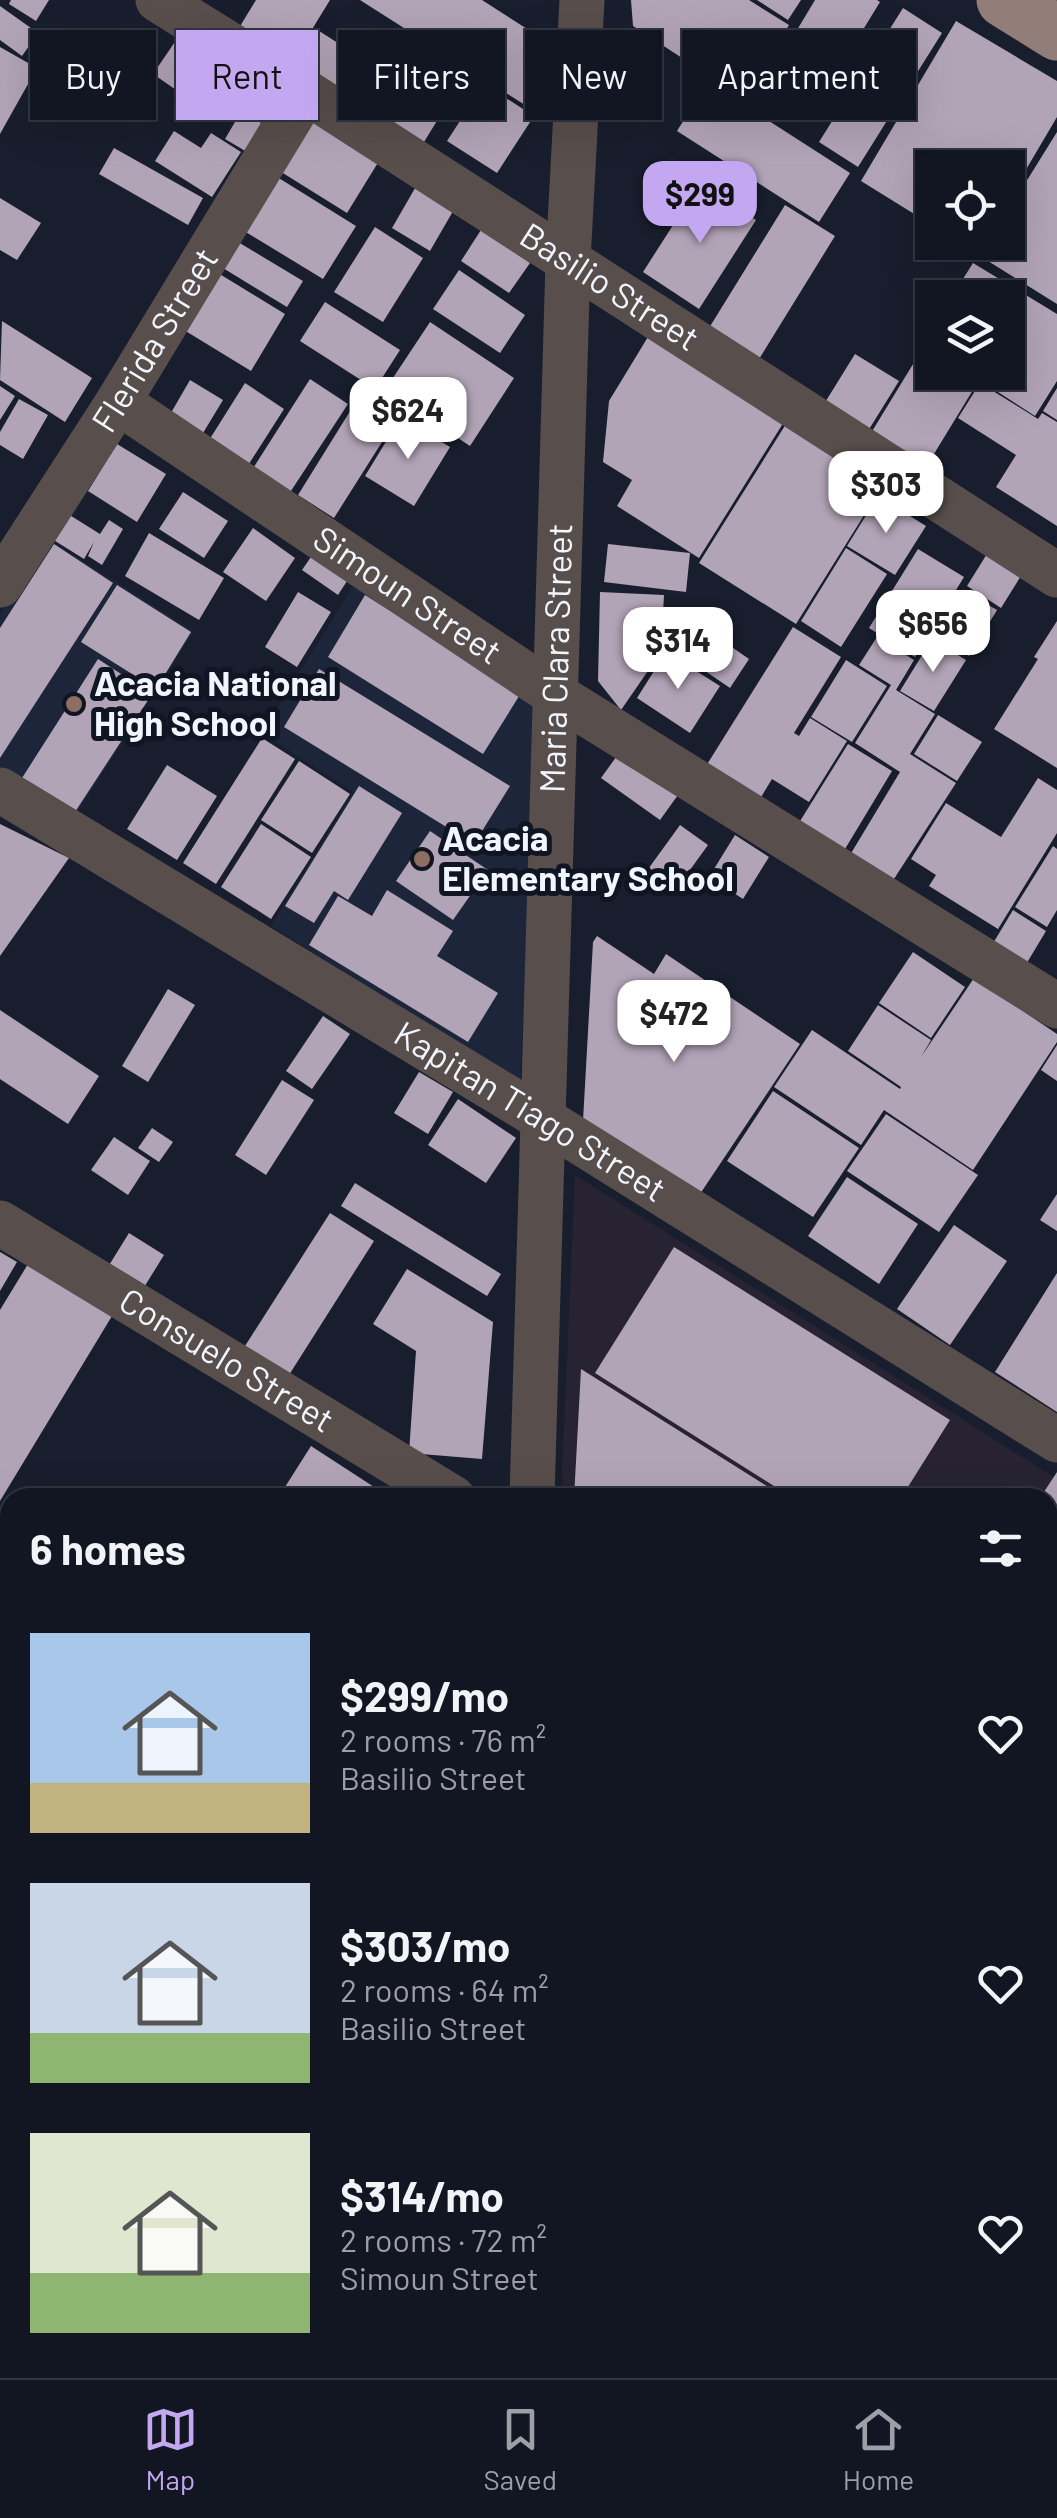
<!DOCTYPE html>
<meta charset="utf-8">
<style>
:root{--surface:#121622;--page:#1b1f2a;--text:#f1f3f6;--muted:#9c9fa5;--line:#313540;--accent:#c4a7f1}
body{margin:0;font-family:Barlow,sans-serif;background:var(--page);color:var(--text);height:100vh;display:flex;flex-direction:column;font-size:38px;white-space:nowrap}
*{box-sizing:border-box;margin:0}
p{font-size:32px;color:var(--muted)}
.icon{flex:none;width:55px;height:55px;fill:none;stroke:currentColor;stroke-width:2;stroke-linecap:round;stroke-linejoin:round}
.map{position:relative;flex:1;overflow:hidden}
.drawer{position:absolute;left:0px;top:1488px;width:1058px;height:892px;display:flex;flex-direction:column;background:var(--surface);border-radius:30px 30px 0 0;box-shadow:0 10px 40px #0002,0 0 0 2px var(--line)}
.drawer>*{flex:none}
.banner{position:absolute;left:30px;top:30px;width:998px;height:90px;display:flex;gap:20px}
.buttons{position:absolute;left:915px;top:150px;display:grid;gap:20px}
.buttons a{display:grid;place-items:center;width:110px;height:110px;border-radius:0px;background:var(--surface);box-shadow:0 10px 40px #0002,0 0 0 2px var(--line);font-size:50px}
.price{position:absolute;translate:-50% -85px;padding:0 22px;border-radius:20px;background:#fff;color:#222;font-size:32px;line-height:65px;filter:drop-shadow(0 2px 5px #0008)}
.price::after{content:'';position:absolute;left:50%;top:60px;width:30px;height:22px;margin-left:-15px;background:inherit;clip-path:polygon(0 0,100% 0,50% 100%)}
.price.selected{background:var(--accent);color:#111}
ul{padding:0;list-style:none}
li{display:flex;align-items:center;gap:30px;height:250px;padding:0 30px}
li span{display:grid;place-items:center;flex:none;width:280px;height:200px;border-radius:0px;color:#555}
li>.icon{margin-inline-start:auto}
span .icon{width:120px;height:120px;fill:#fffc;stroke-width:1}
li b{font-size:42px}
h2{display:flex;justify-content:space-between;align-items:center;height:120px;padding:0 30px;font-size:42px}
.pill{padding:0 35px;border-radius:0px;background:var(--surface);box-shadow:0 10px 40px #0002,0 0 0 2px var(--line);font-size:35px;line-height:90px}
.pill.selected{background:var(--accent);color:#111}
.tabs{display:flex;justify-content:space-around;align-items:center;height:140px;border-top:2px solid var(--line);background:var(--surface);font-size:28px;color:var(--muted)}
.tabs a{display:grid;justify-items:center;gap:5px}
.tabs .selected{color:var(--accent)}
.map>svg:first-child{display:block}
.built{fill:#1d253a}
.industrial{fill:#272333}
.building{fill:#b2a4b7}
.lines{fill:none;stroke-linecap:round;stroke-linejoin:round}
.minor{stroke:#584e4c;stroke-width:45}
.major{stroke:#927d79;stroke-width:55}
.education-dot{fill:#8d6e63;stroke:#0f1523;stroke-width:4}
.labels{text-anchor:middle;stroke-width:10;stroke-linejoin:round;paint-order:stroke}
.street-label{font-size:35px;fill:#f1f5fd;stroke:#0f1523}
.poi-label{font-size:35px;font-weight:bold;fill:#f1f5fd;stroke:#0f1523;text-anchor:start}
</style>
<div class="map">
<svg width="1057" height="2378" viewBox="0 0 1057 2378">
<rect width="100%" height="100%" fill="#181e2d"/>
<path class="built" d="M46 538 194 631 73 819 0 776V614Z
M356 581 539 697 520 1083 271 926 353 792 262 733Z"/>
<path class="industrial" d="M575 1175 1057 1479V2292L1048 2286V1498H561Z"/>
<path class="building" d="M11 0H49L36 21 9 4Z
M256 0H330L284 75 231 41Z
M360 0H482L560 50 525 105Z
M631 0H749L789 25 745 99 633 26Z
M757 0H801L788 20Z
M815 0H877L880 2 839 69 791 40Z
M0 6 38 33 22 56 0 40Z
M903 8 942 33 858 167 819 142Z
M956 21 1057 81V117L1008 200V168H932V225L861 181Z
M316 29 355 54 330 94 291 70Z
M181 33 211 54 182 94 153 74Z
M368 42 453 95 419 150 334 97Z
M0 47 37 68 0 134Z
M708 82 850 173 819 222 677 131Z
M484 84 534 116 497 173 447 141Z
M242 110 264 125 247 152 225 139Z
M310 119 379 161 347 213 278 170Z
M174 131 201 148 211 133 241 152 212 197 155 161Z
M1057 132V304L980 256 988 242H1008V211Z
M114 148 203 198 188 225 99 174Z
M269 172 356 226 323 279 236 226Z
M418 183 456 206 430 251 392 228Z
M700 183 756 220 699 309 643 272Z
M0 198 41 223 17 260 0 250Z
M785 205 835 236 751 372 701 341Z
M375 227 423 258 383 322 334 292Z
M481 230 530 263 509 293 461 261Z
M233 239 303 281 287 307 218 265Z
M973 263 1057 314V381L1035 416 981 381 986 372H1008V298H951Z
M213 270 285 314 251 371 179 327Z
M459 270 525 315 500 353 433 309Z
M325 302 400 350 375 389 300 341Z
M2 321 92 378 65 422 0 380Z
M430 322 514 378 470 446 385 390Z
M651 332 787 417 699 558 617 506 632 480 603 462 609 401Z
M932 333V372H984L926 467 871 433Z
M855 354 899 381 868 431 824 404Z
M310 379 348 404 287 497 250 473Z
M190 380 223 400 200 438 168 418Z
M245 383 284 409 245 470 206 445Z
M980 383 1038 419 1042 413 1057 422V526L996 487 1016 455 958 418Z
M0 386 15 396 0 420Z
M1057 388V420L1043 411Z
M19 399 48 415 23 459 0 445V432Z
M357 400 394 423 334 518 298 495Z
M401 417 450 447 414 506 365 476Z
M786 424 883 485 796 624 699 563Z
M117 444 166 474 137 522 88 491Z
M183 492 228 521 204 558 159 529Z
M878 496 926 526 895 575 847 546Z
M68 514 100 534 109 520 123 529 102 565 88 556 94 542 84 559 52 539Z
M253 528 295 558 266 601 223 572Z
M149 533 224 578 199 620 125 576Z
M54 544 113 583 0 758V628Z
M608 544 690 553 686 592 604 582Z
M846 548 887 574 841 647 801 621Z
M918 549 964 577 915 657 869 628Z
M990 549 1024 571 1001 608 967 586Z
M313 554 349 578 338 595 302 570Z
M117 585 191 632 156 689 81 642Z
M962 590 997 610 969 656 935 635Z
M298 592 331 612 297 667 265 647Z
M600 592 664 595 661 652 621 710 598 681Z
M365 595 521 693 483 754 328 657Z
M690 618 749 659 730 688 670 647Z
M1057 621V768L994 729 1038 659 1034 657Z
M793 627 841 657 794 733 799 736 810 718 847 741 809 802 772 779 755 807 701 774Z
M877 637 914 660 896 690 935 714 910 754 956 783 892 882 850 855 900 772 855 743 891 685 859 665Z
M932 639 966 660 934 711 900 691Z
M666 652 720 686 690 733 637 698Z
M98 659 152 694 75 812 22 778Z
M846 660 887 686 852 742 811 717Z
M319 669 510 786 474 844 284 727Z
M938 715 982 742 957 781 914 754Z
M262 738 295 759 216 884 183 863Z
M848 744 892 771 842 854 797 826Z
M619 753 678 795 660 820 601 778Z
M299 761 350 794 312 853 261 820Z
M167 765 217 796 177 860 127 829Z
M1038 778 1057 790V833L998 929 929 886 936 875 911 859 946 803 1001 837Z
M359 786 402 813 348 900 334 891 314 923 285 906Z
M0 824 69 858 0 956Z
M261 824 311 857 271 919 221 887Z
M680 825 708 845 674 892 646 872Z
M430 831 488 870 453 920 396 881Z
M735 835 769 857 743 899 709 877Z
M1053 846 1057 849V910L1047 927 1015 907Z
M387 890 453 931 437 956 498 993 468 1042 309 945 338 896 372 916Z
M1013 910 1046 931 1022 971 989 950Z
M597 936 654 974 666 954 800 1044 698 1197 583 1121 593 942Z
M913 952 965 987 931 1038 879 1003Z
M974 978 1057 1034V1042L973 1170 884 1110 861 1145 774 1087 812 1030 900 1089 901 1087 848 1051 878 1005 931 1040 921 1057Z
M168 989 195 1005 148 1082 122 1066Z
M0 1010 99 1076 68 1124 0 1079Z
M323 1016 350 1034 312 1089 286 1071Z
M1057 1045V1081L1041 1070Z
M419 1072 453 1092 428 1134 394 1113Z
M282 1080 314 1100 266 1175 235 1155Z
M773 1091 859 1148 813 1217 727 1161Z
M458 1099 516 1138 486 1183 428 1145Z
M886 1114 978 1175 939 1232 847 1171Z
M152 1128 173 1142 159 1162 138 1148Z
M114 1137 150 1161 128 1195 91 1170Z
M847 1177 918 1224 879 1284 808 1236Z
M355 1183 501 1274 487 1296 341 1206Z
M1057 1194V1231L1040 1220Z
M330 1213 374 1241 289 1375 245 1346Z
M954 1225 1007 1261 950 1345 897 1309Z
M129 1233 164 1255 138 1297 103 1275Z
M674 1247 950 1420 901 1498H793L595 1373Z
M0 1252 17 1262 0 1291Z
M28 1264 112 1316 0 1501V1310Z
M407 1269 493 1322 482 1459 409 1453 416 1351 373 1324Z
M1057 1273V1412L995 1372Z
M581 1369 786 1498H574Z
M311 1446 391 1498H278Z
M1057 1472V1562L1048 1555V1498H1040Z
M0 1543 10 1549V1585L3 1596 0 1595Z
M1048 1570 1057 1576V1626L1048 1641Z
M10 1630V1661L0 1656V1649Z
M1057 1654V1700L1048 1695V1670Z
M0 1838 10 1844V1891L0 1909Z
M0 2179H10V2268H0Z
M152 2370H326V2378H152Z
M345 2370H455V2378H345Z
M535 2370H915L914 2378H534Z"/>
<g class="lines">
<g class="minor">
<path id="s1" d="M158 0 306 92 1057 575"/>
<path id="s2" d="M118 402 556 695 1057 1006"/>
<path id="s3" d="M0 585 118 402 306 92"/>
<path id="s4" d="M0 790 543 1119 1057 1440"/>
<path id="s5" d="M0 1223 453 1498"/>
<path id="s6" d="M532 1498 568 261 582 0"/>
<path d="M0 1682 10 1687"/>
<path d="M0 1975 10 1981"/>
<path d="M0 2143 10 2144"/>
<path d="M1048 2314 1057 2320"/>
<path d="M507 2378V2370"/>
<path d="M948 2378V2370"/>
</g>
<path class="major" d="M1004 0 1057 33"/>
</g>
<g class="education-dot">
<circle cx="74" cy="704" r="10"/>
<circle cx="422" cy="859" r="10"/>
</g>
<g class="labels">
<g class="street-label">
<text dy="12" stroke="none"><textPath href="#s1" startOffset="535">Basilio Street</textPath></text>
<text dy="12" stroke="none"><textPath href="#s3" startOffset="290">Flerida Street</textPath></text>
<text dy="12" stroke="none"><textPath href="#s2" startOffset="348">Simoun Street</textPath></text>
<text dy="12" stroke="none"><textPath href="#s6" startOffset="840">Maria Clara Street</textPath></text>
<text dy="12" stroke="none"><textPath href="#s4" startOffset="620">Kapitan Tiago Street</textPath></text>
<text dy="12" stroke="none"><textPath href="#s5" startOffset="265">Consuelo Street</textPath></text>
</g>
<g class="poi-label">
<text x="94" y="696">Acacia National<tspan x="94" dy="40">High School</tspan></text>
<text x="442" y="851">Acacia<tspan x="442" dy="40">Elementary School</tspan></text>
</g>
</g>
</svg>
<div class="buttons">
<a><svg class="icon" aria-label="locate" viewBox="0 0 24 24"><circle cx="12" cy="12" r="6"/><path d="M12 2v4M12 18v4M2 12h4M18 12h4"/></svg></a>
<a><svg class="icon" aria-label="layers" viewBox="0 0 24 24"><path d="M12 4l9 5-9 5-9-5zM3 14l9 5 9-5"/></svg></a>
</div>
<b class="price selected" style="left:700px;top:246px">$299</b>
<b class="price" style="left:408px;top:462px">$624</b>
<b class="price" style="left:886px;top:536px">$303</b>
<b class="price" style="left:933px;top:675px">$656</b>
<b class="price" style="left:678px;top:692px">$314</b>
<b class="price" style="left:674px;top:1065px">$472</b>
<div class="banner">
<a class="pill">Buy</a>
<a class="pill selected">Rent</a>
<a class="pill">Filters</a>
<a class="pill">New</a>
<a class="pill">Apartment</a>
</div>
<section class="drawer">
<h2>6 homes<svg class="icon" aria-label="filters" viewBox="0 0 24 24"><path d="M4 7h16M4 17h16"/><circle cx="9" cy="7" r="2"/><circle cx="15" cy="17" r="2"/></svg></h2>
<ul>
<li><span style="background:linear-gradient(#a9c7e8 75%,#c2b280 0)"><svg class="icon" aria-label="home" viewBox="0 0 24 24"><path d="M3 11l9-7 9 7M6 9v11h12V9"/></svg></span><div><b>$299/mo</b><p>2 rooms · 76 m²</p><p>Basilio Street</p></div><svg class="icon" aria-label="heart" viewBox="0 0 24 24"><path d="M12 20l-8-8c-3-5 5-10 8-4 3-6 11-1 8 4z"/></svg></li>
<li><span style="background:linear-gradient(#c9d6e8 75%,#8fb573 0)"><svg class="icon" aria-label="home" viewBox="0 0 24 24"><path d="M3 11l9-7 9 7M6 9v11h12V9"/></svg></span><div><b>$303/mo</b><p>2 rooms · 64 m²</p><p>Basilio Street</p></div><svg class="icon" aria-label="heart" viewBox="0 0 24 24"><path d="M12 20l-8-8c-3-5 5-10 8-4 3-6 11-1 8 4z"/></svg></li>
<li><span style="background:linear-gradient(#dfe7d0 70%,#8fb573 0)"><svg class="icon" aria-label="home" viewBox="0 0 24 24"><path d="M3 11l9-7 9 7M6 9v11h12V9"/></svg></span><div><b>$314/mo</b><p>2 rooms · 72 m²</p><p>Simoun Street</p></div><svg class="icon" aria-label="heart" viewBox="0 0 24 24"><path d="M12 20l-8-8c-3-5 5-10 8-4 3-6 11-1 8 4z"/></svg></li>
</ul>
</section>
</div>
<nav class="tabs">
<a class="selected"><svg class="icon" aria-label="map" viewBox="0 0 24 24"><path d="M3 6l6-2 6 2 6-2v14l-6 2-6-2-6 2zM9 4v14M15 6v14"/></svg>Map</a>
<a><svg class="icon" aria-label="saved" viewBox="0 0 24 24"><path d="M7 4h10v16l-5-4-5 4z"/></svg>Saved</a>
<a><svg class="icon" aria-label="home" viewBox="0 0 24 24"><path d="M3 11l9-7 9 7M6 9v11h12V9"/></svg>Home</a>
</nav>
